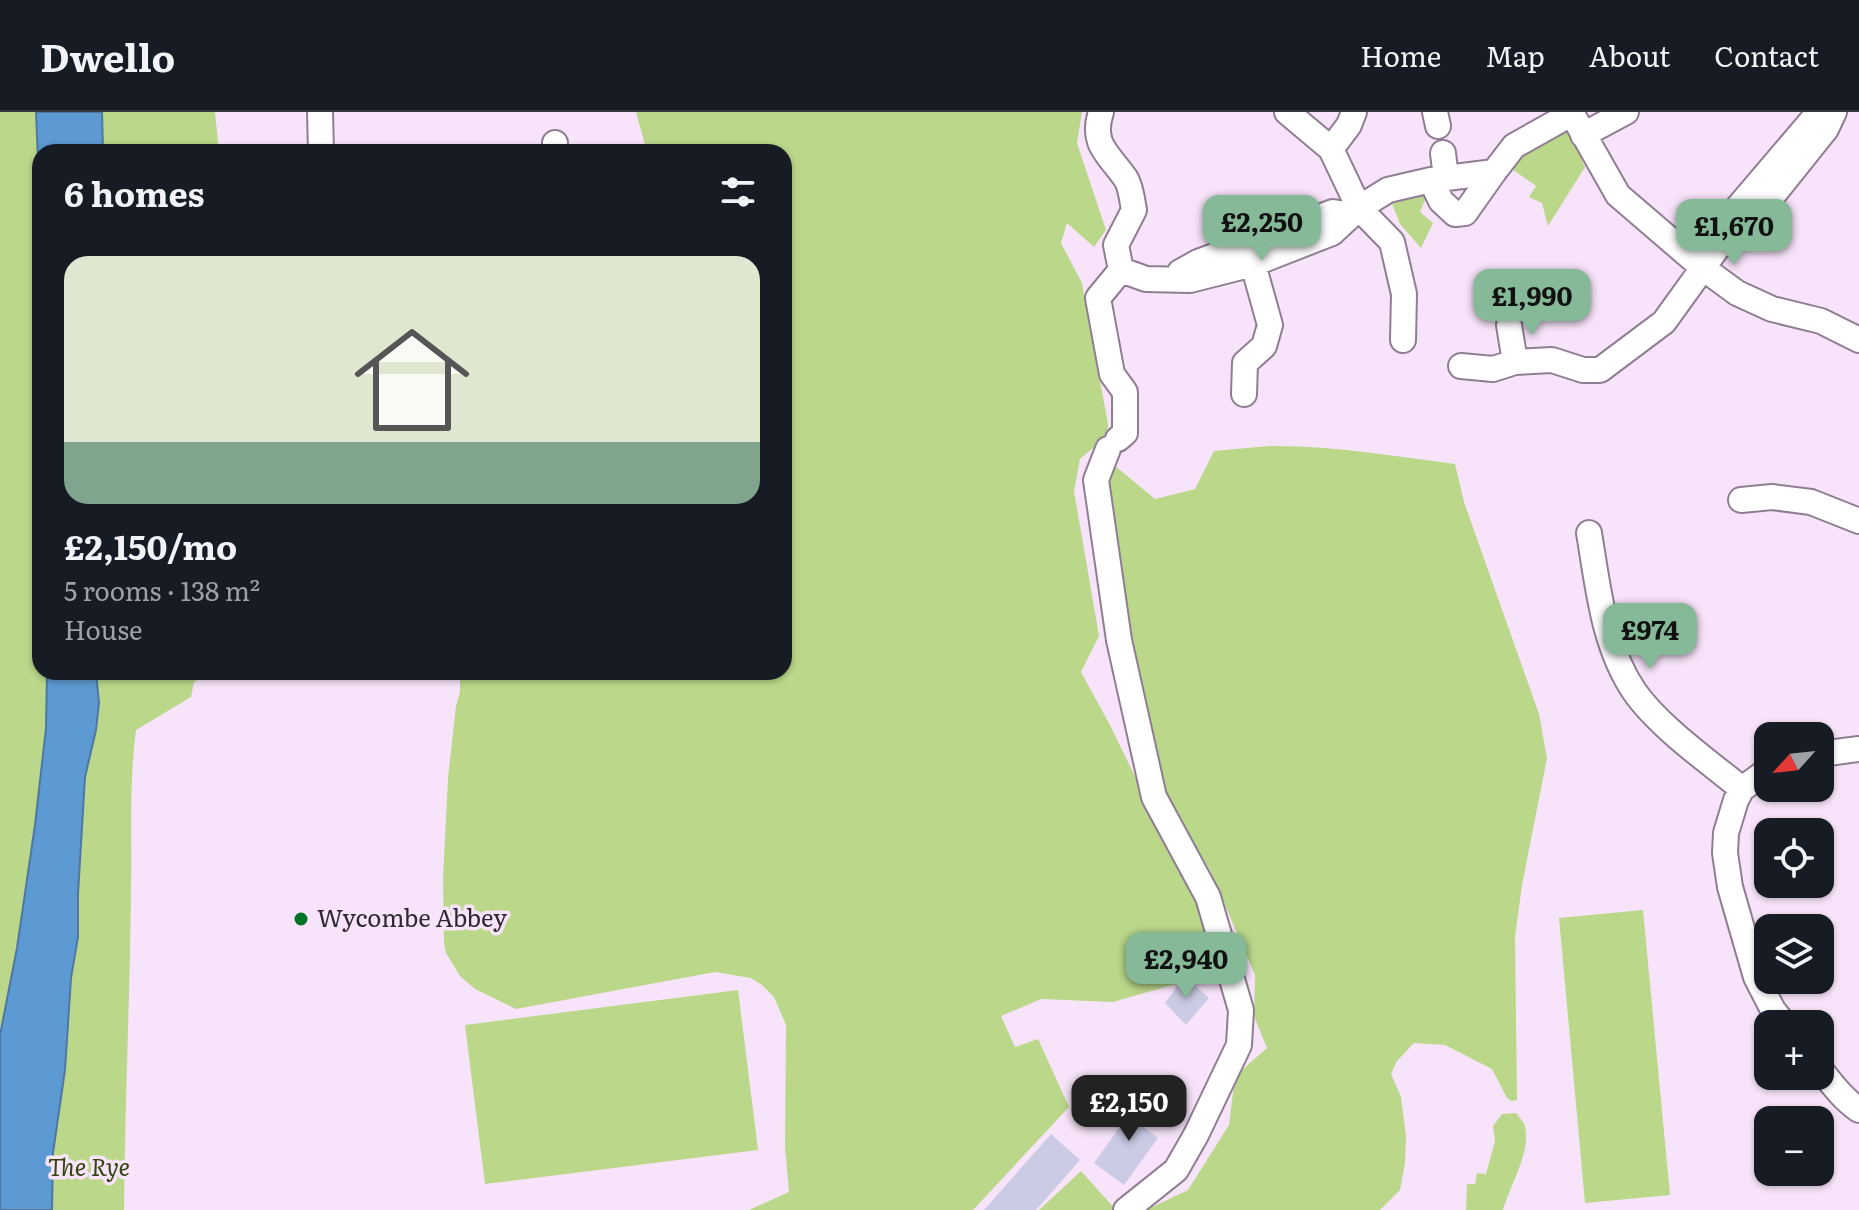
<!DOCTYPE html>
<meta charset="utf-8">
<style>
:root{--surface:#171b24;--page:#20242c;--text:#f1f3f6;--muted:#9ea1a6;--line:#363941;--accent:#85b998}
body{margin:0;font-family:Literata,serif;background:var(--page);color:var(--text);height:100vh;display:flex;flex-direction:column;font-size:30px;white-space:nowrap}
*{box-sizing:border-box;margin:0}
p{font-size:26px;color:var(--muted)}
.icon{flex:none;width:44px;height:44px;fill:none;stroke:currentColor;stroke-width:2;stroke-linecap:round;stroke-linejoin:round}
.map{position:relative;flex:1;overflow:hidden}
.details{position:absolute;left:32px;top:32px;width:760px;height:536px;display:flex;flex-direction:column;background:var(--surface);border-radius:24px;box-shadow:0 2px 6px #0004}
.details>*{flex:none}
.needle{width:52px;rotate:243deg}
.fabs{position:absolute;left:1754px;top:610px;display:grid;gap:16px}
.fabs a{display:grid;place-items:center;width:80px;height:80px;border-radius:16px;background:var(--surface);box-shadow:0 2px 6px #0004;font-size:40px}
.price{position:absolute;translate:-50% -68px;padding:0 18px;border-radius:16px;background:var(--accent);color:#111;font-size:26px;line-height:52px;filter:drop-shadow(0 2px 4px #0008)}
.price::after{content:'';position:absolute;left:50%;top:48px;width:24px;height:18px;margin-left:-12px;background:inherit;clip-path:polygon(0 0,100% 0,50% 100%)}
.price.on{background:#222;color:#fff}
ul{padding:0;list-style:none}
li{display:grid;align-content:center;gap:16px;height:424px;padding:0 32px}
li span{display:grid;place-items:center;height:248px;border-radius:24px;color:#555}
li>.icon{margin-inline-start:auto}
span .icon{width:144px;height:144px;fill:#fffc;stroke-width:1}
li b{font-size:34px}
h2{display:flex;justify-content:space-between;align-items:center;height:96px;padding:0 32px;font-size:34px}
header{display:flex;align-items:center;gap:48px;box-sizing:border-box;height:112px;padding:0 40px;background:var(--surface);border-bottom:2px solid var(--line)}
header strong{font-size:38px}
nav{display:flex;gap:44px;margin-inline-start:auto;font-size:28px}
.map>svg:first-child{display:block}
.green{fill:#bad78a}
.water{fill:#5d99d2;stroke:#5077a2;stroke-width:2}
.building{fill:#cbcbe5}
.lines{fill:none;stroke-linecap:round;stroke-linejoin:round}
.minor-casing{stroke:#8f7e92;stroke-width:28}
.minor{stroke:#fff;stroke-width:24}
.poi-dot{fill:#017326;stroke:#f8e4fa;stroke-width:3}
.labels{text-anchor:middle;stroke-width:7;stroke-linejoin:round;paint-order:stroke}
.poi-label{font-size:24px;fill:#302831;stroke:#f8e4fa;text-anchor:start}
.park-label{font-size:24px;font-style:italic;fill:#34450d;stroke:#f8e4fa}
</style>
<header>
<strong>Dwello</strong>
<nav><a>Home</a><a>Map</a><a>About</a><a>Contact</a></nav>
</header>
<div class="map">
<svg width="1859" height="1098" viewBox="0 0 1859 1098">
<rect width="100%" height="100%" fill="#f8e4fa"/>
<path class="green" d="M0 0H36L40 95V560H47C46 682 23 804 0 923Z
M102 0H215L219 40H103Z
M636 0H1082L1077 31 1106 118 1094 135 1067 111 1061 131 1082 171 1108 312 1107 324 1080 347 1074 379 1099 524 1081 560 1111 615 1210 819 1193 867 1113 890 1041 887 1001 904 1015 935 1038 927 1069 995 973 1098H749L789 1080 785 1035 786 913 774 885 762 873 751 866 715 860 516 897 475 877 460 864 446 841 444 831 443 766 448 666 456 594 460 580V560H784V40H647Z
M1571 15 1580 33 1578 40 1585 55 1548 114 1542 91 1529 85 1536 74 1512 57 1504 66 1515 43Z
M1418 77 1427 83 1420 100 1433 111 1421 136 1400 112 1389 84Z
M1269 334C1331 333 1393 344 1455 352L1464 390 1539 602 1547 646 1522 773 1515 825 1517 988 1512 989 1507 986 1492 957 1445 933 1414 931 1397 949 1391 962 1401 985 1406 1024 1405 1051 1400 1078 1380 1098H1146L1188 1078 1229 1013 1235 964 1267 936 1254 904 1255 863 1210 758 1159 676 1137 573 1103 374 1114 353 1155 387 1195 377 1214 339Z
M96 560H212L194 570 191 585 136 618C129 670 132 723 131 776 130 883 125 991 124 1098H52L53 1041 65 958 71 866 78 825V782L85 665 99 591Z
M1643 798 1670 1083 1585 1091 1559 806Z
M738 878 758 1038 485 1072 465 913Z
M1516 1001C1517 1002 1523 1010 1524 1011 1533 1038 1510 1072 1503 1098H1466L1467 1072H1475L1477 1061 1486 1062 1495 1029 1493 1014 1502 1002Z
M1081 1059 1116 1098H1039Z"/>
<path class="water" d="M36 0H102L103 40H40V95Z
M47 560H96L99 591 96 618 85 665 78 782V825L71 866 65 958 53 1041 52 1098H0V923L17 836 35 713 46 616Z"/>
<path class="building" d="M1185 864 1209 886 1186 913 1165 891Z
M1144 981 1158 991 1141 1013 1158 1026 1124 1073 1094 1051Z
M1051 1022 1080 1048 1036 1098H984Z"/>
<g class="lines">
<defs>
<path id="minor" d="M320 0 321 40
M1101 0C1090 33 1110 43 1126 67 1131 75 1132 88 1134 98L1116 133 1121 158 1146 167 1190 168 1253 152 1332 121 1359 96 1392 130 1404 182 1403 228
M1287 0 1331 37
M1354 0 1349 13 1331 37 1359 96 1388 78 1431 68 1494 60 1514 34 1571 2
M1435 0 1438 14
M1571 0 1618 83 1703 156 1737 181 1772 197 1821 209 1859 228
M1583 23 1626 0
M555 31V40
M1443 41 1446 66
M1431 68 1441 89 1455 102 1465 101 1494 60
M1718 135 1742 122 1826 17 1834 0
M1180 160 1198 150 1333 100 1352 103
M1509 213 1515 250
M1461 254 1493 257 1515 250 1552 248 1583 258H1600L1664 210 1718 135 1716 121 1819 0
M1244 282 1245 251 1264 234 1270 213 1253 152
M1118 327 1125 321V280L1112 262 1098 186 1121 158
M1108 337 1096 368 1119 528 1154 685 1208 785 1241 898 1239 933 1196 1023 1176 1058 1126 1098
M1741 388 1772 385 1811 390 1859 409
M1589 421C1598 474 1603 533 1634 579 1658 614 1709 650 1742 677
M1820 642 1859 637
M1768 658 1742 677 1736 688 1726 721 1725 741 1730 775 1756 865 1773 898 1784 912
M1820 957C1832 972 1843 987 1859 998"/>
</defs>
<use href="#minor" class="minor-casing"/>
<use href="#minor" class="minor"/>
</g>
<circle class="poi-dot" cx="301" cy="807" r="8"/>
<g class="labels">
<g class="poi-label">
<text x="317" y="815">Wycombe Abbey</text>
</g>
<g class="park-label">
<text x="89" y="1064">The Rye</text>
</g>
</g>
</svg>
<div class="fabs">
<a><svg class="needle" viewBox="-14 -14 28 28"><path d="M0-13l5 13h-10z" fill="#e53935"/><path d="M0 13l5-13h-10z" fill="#9ea1a6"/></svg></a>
<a><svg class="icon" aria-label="locate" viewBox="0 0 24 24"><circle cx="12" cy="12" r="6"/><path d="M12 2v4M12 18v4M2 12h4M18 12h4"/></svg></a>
<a><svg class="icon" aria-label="layers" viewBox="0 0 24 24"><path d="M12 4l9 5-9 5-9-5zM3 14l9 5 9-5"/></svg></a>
<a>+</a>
<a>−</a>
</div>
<b class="price" style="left:1262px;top:151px">£2,250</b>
<b class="price" style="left:1734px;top:155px">£1,670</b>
<b class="price" style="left:1532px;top:225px">£1,990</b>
<b class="price" style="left:1650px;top:559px">£974</b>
<b class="price" style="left:1186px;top:888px">£2,940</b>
<b class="price on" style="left:1129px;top:1031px">£2,150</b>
<section class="details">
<h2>6 homes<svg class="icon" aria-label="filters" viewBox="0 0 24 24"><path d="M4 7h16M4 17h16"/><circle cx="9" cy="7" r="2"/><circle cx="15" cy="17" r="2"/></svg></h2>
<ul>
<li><span style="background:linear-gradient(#dfe7d0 75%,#7fa58c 0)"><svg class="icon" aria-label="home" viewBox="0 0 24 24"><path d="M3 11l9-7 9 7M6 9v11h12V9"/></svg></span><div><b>£2,150/mo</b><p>5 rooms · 138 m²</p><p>House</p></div></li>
</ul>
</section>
</div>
